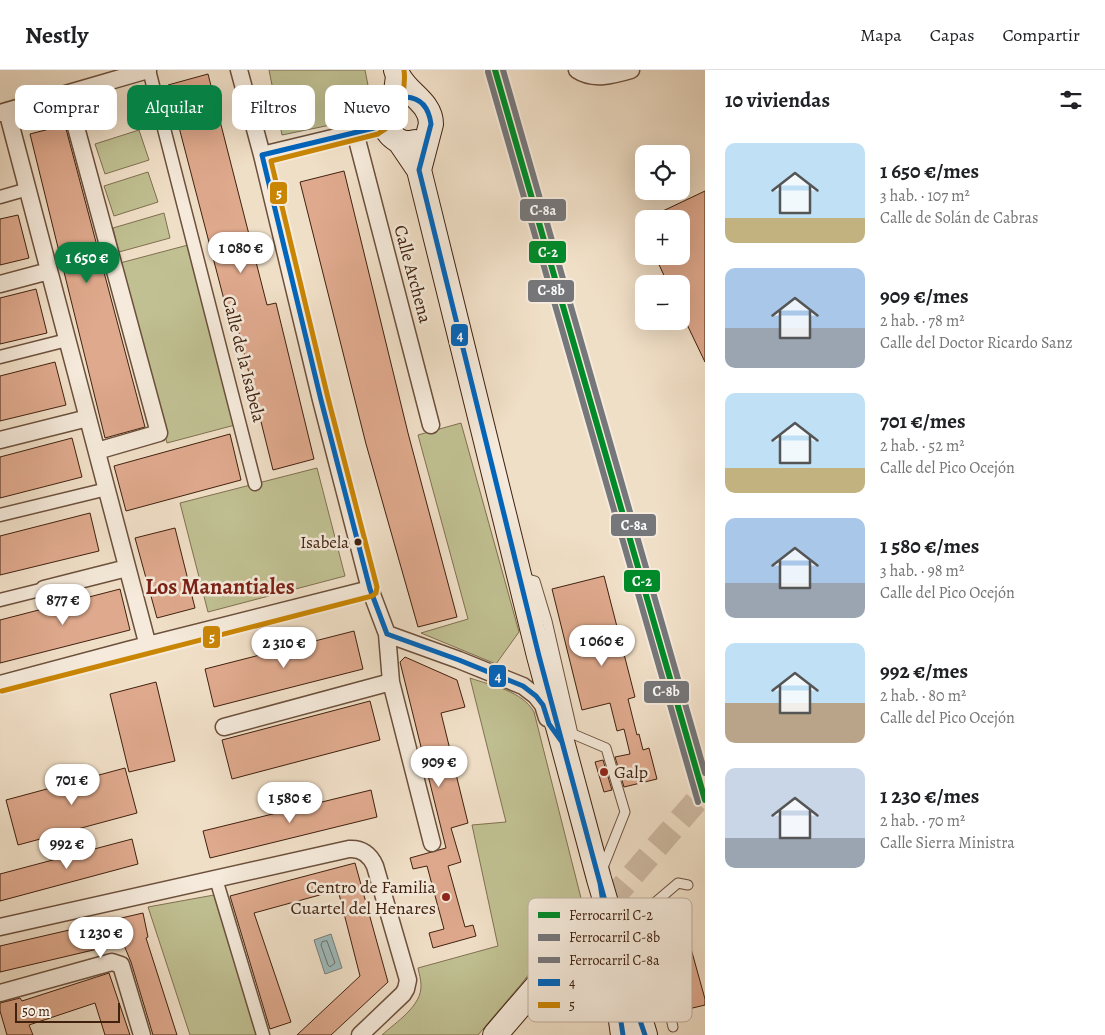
<!DOCTYPE html>
<html lang="es">
<meta charset="utf-8">
<style>
:root{--surface:#fff;--page:#f2f2f2;--text:#202124;--muted:#757577;--line:#e0e0e0;--accent:#0b8043}
body{margin:0;font-family:Alegreya,serif;background:var(--page);color:var(--text);height:100vh;display:flex;flex-direction:column;font-size:19px;white-space:nowrap}
*{box-sizing:border-box;margin:0}
p{font-size:16px;color:var(--muted)}
.icon{flex:none;width:28px;height:28px;fill:none;stroke:currentColor;stroke-width:2;stroke-linecap:round;stroke-linejoin:round}
.map{position:relative;flex:1;overflow:hidden}
.sheet{display:flex;flex-direction:column;background:var(--surface);width:400px}
.sheet>*{flex:none}
.banner{position:absolute;left:15px;top:15px;width:475px;height:45px;display:flex;gap:10px}
.buttons{position:absolute;left:635px;top:75px;display:grid;gap:10px}
.buttons a{display:grid;place-items:center;width:55px;height:55px;border-radius:10px;background:var(--surface);box-shadow:0 5px 20px #0002;font-size:25px}
.scale{position:absolute;left:15px;bottom:12px;width:105px;box-sizing:border-box;padding-left:5px;border:2px solid #40210e;border-top:0;font-size:14px;line-height:18px;white-space:nowrap;color:#40210e;-webkit-text-stroke:4px #f5eadb;paint-order:stroke}
.price{position:absolute;translate:-50% -42px;padding:0 11px;border-radius:18px;background:#fff;color:#222;font-size:16px;line-height:32px;filter:drop-shadow(0 1px 2px #0008)}
.price::after{content:'';position:absolute;left:50%;top:30px;width:15px;height:11px;margin-left:-8px;background:inherit;clip-path:polygon(0 0,100% 0,50% 100%)}
.price.active{background:var(--accent);color:#fff}
ul{padding:0;list-style:none}
li{display:flex;align-items:center;gap:15px;height:125px;padding:0 20px}
li span{display:grid;place-items:center;flex:none;width:140px;height:100px;border-radius:10px;color:#555}
li>.icon{margin-inline-start:auto}
span .icon{width:60px;height:60px;fill:#fffc;stroke-width:1}
li b{font-size:21px}
h2{display:flex;justify-content:space-between;align-items:center;height:60px;padding:0 20px;font-size:21px}
.chip{padding:0 18px;border-radius:10px;background:var(--surface);box-shadow:0 5px 20px #0002;font-size:18px;line-height:45px}
.chip.active{background:var(--accent);color:#fff}
header{display:flex;align-items:center;gap:30px;box-sizing:border-box;height:70px;padding:0 25px;background:var(--surface);border-bottom:1px solid var(--line)}
header strong{font-size:24px}
nav{display:flex;gap:28px;margin-inline-start:auto;font-size:18px}
main{display:flex;flex:1;min-height:0}
.map>svg:first-child{display:block}
.green{fill:#c0c092;stroke:#807050}
.water{fill:#9dbbbd;stroke:#787d77}
.lines{fill:none;stroke-linecap:round;stroke-linejoin:round}
.shore{stroke:#6e6e66;stroke-width:1}
.building{fill:#dfa98d;stroke:#40210e}
.secondary-tunnel{stroke:#cdb9a2;stroke-width:24;stroke-dasharray:24 12;stroke-linecap:butt}
.service-casing{stroke:#6c503c;stroke-width:11}
.pedestrian-casing{stroke:#6c503c;stroke-width:15}
.minor-casing{stroke:#6c503c;stroke-width:19}
.secondary-casing{stroke:#40210e;stroke-width:26}
.service{stroke:#f5eadb;stroke-width:9}
.pedestrian{stroke:#f5eadb;stroke-width:12}
.minor{stroke:#f5eadb;stroke-width:16}
.secondary{stroke:#f5eadb;stroke-width:24}
.bus-1-casing{stroke:#f5eadb;stroke-width:9}
.bus-2-casing{stroke:#f5eadb;stroke-width:9}
.bus-1{stroke:#0065bd;stroke-width:5}
.bus-2{stroke:#c98504;stroke-width:5}
.rail-1-casing{stroke:#f5eadb;stroke-width:10}
.rail-2-casing{stroke:#f5eadb;stroke-width:10}
.rail-3-casing{stroke:#f5eadb;stroke-width:10}
.rail-1{stroke:#008a29;stroke-width:6}
.rail-2{stroke:#76777a;stroke-width:6}
.rail-3{stroke:#76777a;stroke-width:6}
.bus-dot{fill:#40210e;stroke:#f5eadb;stroke-width:2}
.poi-dot{fill:#8f2418;stroke:#f5eadb;stroke-width:2}
.labels{text-anchor:middle;stroke-width:5;stroke-linejoin:round;paint-order:stroke}
.bus-label{font-size:17px;fill:#40210e;stroke:#f5eadb;text-anchor:end}
.street-label{font-size:18px;fill:#40210e;stroke:#f5eadb}
.poi-label{font-size:18px;fill:#40210e;stroke:#f5eadb;text-anchor:start}
.district-label{font-size:22px;font-weight:bold;fill:#7a1f14;stroke:#f5eadb}
.key{fill:#f5eadb;stroke:#bfae9e;stroke-width:1}
.key-label{font-size:14px;fill:#40210e}
.line-badge{stroke:#f5eadb;stroke-width:2}
.badge-label{font-size:14px;text-anchor:middle;font-weight:bold;fill:#fff}
</style>
<header>
<strong>Nestly</strong>
<nav><a>Mapa</a><a>Capas</a><a>Compartir</a></nav>
</header>
<main>
<div class="map">
<svg width="705" height="965" viewBox="0 0 705 965">
<rect width="100%" height="100%" fill="#f0dfc7"/>
<filter id="stains"><feTurbulence type="fractalNoise" baseFrequency=".004" numOctaves="4"/><feColorMatrix values="0 0 0 0 .2 0 0 0 0 .09 0 0 0 0 .02 0 0 0 .5 -.17"/></filter>
<radialGradient id="worn" r=".72"><stop offset=".6" stop-color="#630" stop-opacity="0"/><stop offset="1" stop-color="#630" stop-opacity=".3"/></radialGradient>
<path class="green" d="M269 0H365L374 46 282 65Z
M139 60 149 90 105 104 95 74Z
M148 102 158 132 114 146 104 116Z
M164 143 170 168 119 182 113 158Z
M188 175 235 355 167 373 120 193Z
M461 353 519 562 496 594 421 563 468 549 418 365Z
M317 398 345 506 208 542 180 433Z
M470 608C493 616 522 621 534 642L583 836 522 913 478 965H382C396 952 422 936 421 915 421 909 419 904 418 898L498 876 472 755 506 752Z
M214 825 257 965H190L148 837Z"/>
<path class="water" d="M331 864 342 898 325 904 314 870Z"/>
<g class="lines">
<path class="shore" d="M327 871 335 893 330 897 328 895 321 875 322 872Z"/>
</g>
<path class="building" d="M208 4 267 235 276 233 314 389 273 400 234 243 228 245 168 15Z
M65 55 145 357 105 368 30 64Z
M344 101 408 363 457 547 418 557 366 374 300 112Z
M705 121V292L681 242V214H668L655 186H681V149H646Z
M18 145 29 188 0 195V149Z
M36 219 47 263 0 274V228Z
M55 292 66 335 0 351V306Z
M230 364 241 410 126 441 114 396Z
M72 368 82 407 0 428V387Z
M90 443 99 481 0 505V466Z
M175 458 195 538 157 548 135 468Z
M604 506 635 627 628 629 637 665 639 664 643 680 649 678 657 709 624 717 615 687 630 684 624 659 617 661 610 633 582 640 552 519Z
M120 519 130 560 0 593V550Z
M354 561 363 599 214 637 205 599Z
M405 587 457 610 465 637 441 643 468 753 451 758 461 792 448 796 465 857 473 855 476 866 433 878 429 863 444 859 427 796 413 799 410 788 446 778 400 592Z
M156 612 175 691 129 702 110 624Z
M370 631 380 670 232 709 222 670Z
M603 690 612 720 604 722 595 692Z
M125 698 137 743 18 775 6 730Z
M371 720 377 747 210 788 203 761Z
M132 769 138 794 0 831V804Z
M355 793 388 912 331 965H297L360 906 338 820 254 843 291 952 270 959 230 826Z
M680 839 705 929V935L676 942 651 848Z
M143 843 148 867 146 868 177 965H153L131 892 123 873 0 902V876Z
M109 903 130 965H105L95 933 29 955 33 965H7L0 941V933L20 928 22 931Z"/>
<g class="lines">
<path class="secondary-tunnel" d="M586 859 705 721"/>
<defs>
<path id="service" d="M521 507 535 511 547 551 573 664
M561 662 573 664 606 678 625 742 602 800
M625 899 653 890 642 847 645 841 678 813 688 815
M628 908C642 904 654 895 662 911L673 957"/>
<path id="pedestrian" d="M149 0 255 414
M0 127 28 119
M0 287 67 270
M0 445 107 419
M0 530 44 519
M216 809 263 965"/>
<path id="minor" d="M239 0 262 85 321 330 370 519 387 564 459 590 523 616 536 626 543 635 547 648
M577 0C593 11 614 5 631 0
M67 24 159 363 97 381
M7 41 148 576
M0 43 148 0
M355 62 431 355
M262 85 374 58 389 63
M0 214 49 201
M0 370 88 348
M44 519 127 498
M387 564 391 612 432 773
M0 614 128 580 370 519
M224 657 391 612
M0 857 349 779C361 778 370 784 375 796L408 910 406 919 403 924 360 965
M0 923 112 892 121 895 142 965"/>
<path id="secondary" d="M396 0C402 22 431 30 431 54L419 100
M398 7C397 12 397 18 395 23 390 39 377 57 396 69 402 74 408 74 415 72
M400 72 419 100 539 586 599 809 645 965
M616 915 623 965
M495 965 586 859"/>
</defs>
<use href="#service" class="service-casing"/>
<use href="#pedestrian" class="pedestrian-casing"/>
<use href="#minor" class="minor-casing"/>
<use href="#secondary" class="secondary-casing"/>
<use href="#service" class="service"/>
<use href="#pedestrian" class="pedestrian"/>
<use href="#minor" class="minor"/>
<use href="#secondary" class="secondary"/>
<defs>
<path id="bus-1" d="M406 27C422 28 429 39 431 54L419 100 539 586 562 672 549 654 543 635 536 626 523 616 459 590 387 564 370 519 321 330 262 85 374 58 385 49 393 34Z
M562 672 600 813
M562 672 600 813
M600 813 633 930 645 965
M600 813 623 965"/>
<path id="bus-2" d="M2 621 372 526 376 523 377 517 328 328 271 91 378 64C382 61 388 58 391 54 401 42 406 15 404 0"/>
</defs>
<use href="#bus-1" class="bus-1-casing"/>
<use href="#bus-2" class="bus-2-casing"/>
<use href="#bus-1" class="bus-1"/>
<use href="#bus-2" class="bus-2"/>
<defs>
<path id="rail-1" d="M495 0 705 730"/>
<path id="rail-2" d="M488 2 698 732"/>
<path id="rail-3" d="M503 0 705 703"/>
</defs>
<use href="#rail-1" class="rail-1-casing"/>
<use href="#rail-2" class="rail-2-casing"/>
<use href="#rail-3" class="rail-3-casing"/>
<use href="#rail-1" class="rail-1"/>
<use href="#rail-2" class="rail-2"/>
<use href="#rail-3" class="rail-3"/>
</g>
<circle class="bus-dot" cx="358" cy="472" r="4.5"/>
<g class="poi-dot">
<circle cx="604" cy="702" r="5"/>
<circle cx="446" cy="827" r="5"/>
</g>
<g class="labels">
<g class="bus-label">
<text x="349" y="478">Isabela</text>
</g>
<g class="street-label">
<text transform="translate(413 204) rotate(75)" y="6">Calle Archena</text>
<text transform="translate(244 289) rotate(76)" y="6">Calle de la Isabela</text>
</g>
<g class="poi-label">
<text x="614" y="708">Galp</text>
<text x="436" y="823" text-anchor="end">Centro de Familia<tspan x="436" dy="21">Cuartel del Henares</tspan></text>
</g>
<g class="district-label">
<text x="220" y="524">Los Manantiales</text>
</g>
</g>
<rect x="528" y="828" width="164" height="124" rx="8" class="key"/>
<rect x="538" y="842" width="22" height="6" fill="#008a29"/>
<rect x="538" y="864" width="22" height="7" fill="#76777a"/>
<rect x="538" y="887" width="22" height="6" fill="#76777a"/>
<rect x="538" y="909" width="22" height="7" fill="#0065bd"/>
<rect x="538" y="932" width="22" height="6" fill="#c98504"/>
<g class="key-label">
<text x="569" y="850">Ferrocarril C-2</text>
<text x="569" y="872">Ferrocarril C-8b</text>
<text x="569" y="895">Ferrocarril C-8a</text>
<text x="569" y="917">4</text>
<text x="569" y="940">5</text>
</g>
<g class="line-badge">
<rect x="269" y="111" width="19" height="24" rx="5" fill="#c98504"/>
<rect x="519" y="128" width="48" height="24" rx="5" fill="#76777a"/>
<rect x="528" y="170" width="39" height="24" rx="5" fill="#008a29"/>
<rect x="527" y="209" width="48" height="24" rx="5" fill="#76777a"/>
<rect x="450" y="253" width="19" height="24" rx="5" fill="#0065bd"/>
<rect x="610" y="443" width="47" height="24" rx="5" fill="#76777a"/>
<rect x="623" y="499" width="38" height="24" rx="5" fill="#008a29"/>
<rect x="202" y="555" width="19" height="24" rx="5" fill="#c98504"/>
<rect x="488" y="594" width="19" height="24" rx="5" fill="#0065bd"/>
<rect x="643" y="610" width="47" height="24" rx="5" fill="#76777a"/>
</g>
<g class="badge-label">
<text x="279" y="128">5</text>
<text x="543" y="145">C-8a</text>
<text x="548" y="187">C-2</text>
<text x="551" y="225">C-8b</text>
<text x="460" y="270">4</text>
<text x="634" y="460">C-8a</text>
<text x="642" y="516">C-2</text>
<text x="212" y="572">5</text>
<text x="498" y="611">4</text>
<text x="666" y="626">C-8b</text>
</g>
<rect width="100%" height="100%" filter="url(#stains)"/>
<rect width="100%" height="100%" fill="url(#worn)"/>
</svg>
<div class="buttons">
<a><svg class="icon" aria-label="locate" viewBox="0 0 24 24"><circle cx="12" cy="12" r="6"/><path d="M12 2v4M12 18v4M2 12h4M18 12h4"/></svg></a>
<a>+</a>
<a>−</a>
</div>
<div class="scale">50 m</div>
<b class="price" style="left:241px;top:204px">1 080 €</b>
<b class="price active" style="left:87px;top:214px">1 650 €</b>
<b class="price" style="left:63px;top:556px">877 €</b>
<b class="price" style="left:602px;top:597px">1 060 €</b>
<b class="price" style="left:284px;top:599px">2 310 €</b>
<b class="price" style="left:439px;top:718px">909 €</b>
<b class="price" style="left:72px;top:736px">701 €</b>
<b class="price" style="left:290px;top:754px">1 580 €</b>
<b class="price" style="left:67px;top:800px">992 €</b>
<b class="price" style="left:101px;top:889px">1 230 €</b>
<div class="banner">
<a class="chip">Comprar</a>
<a class="chip active">Alquilar</a>
<a class="chip">Filtros</a>
<a class="chip">Nuevo</a>
</div>
</div>
<section class="sheet">
<h2>10 viviendas<svg class="icon" aria-label="filters" viewBox="0 0 24 24"><path d="M4 7h16M4 17h16"/><circle cx="9" cy="7" r="2"/><circle cx="15" cy="17" r="2"/></svg></h2>
<ul>
<li><span style="background:linear-gradient(#bfe0f5 75%,#c2b280 0)"><svg class="icon" aria-label="home" viewBox="0 0 24 24"><path d="M3 11l9-7 9 7M6 9v11h12V9"/></svg></span><div><b>1 650 €/mes</b><p>3 hab. · 107 m²</p><p>Calle de Solán de Cabras</p></div></li>
<li><span style="background:linear-gradient(#a9c7e8 60%,#9aa5b1 0)"><svg class="icon" aria-label="home" viewBox="0 0 24 24"><path d="M3 11l9-7 9 7M6 9v11h12V9"/></svg></span><div><b>909 €/mes</b><p>2 hab. · 78 m²</p><p>Calle del Doctor Ricardo Sanz</p></div></li>
<li><span style="background:linear-gradient(#bfe0f5 75%,#c2b280 0)"><svg class="icon" aria-label="home" viewBox="0 0 24 24"><path d="M3 11l9-7 9 7M6 9v11h12V9"/></svg></span><div><b>701 €/mes</b><p>2 hab. · 52 m²</p><p>Calle del Pico Ocejón</p></div></li>
<li><span style="background:linear-gradient(#a9c7e8 65%,#9aa5b1 0)"><svg class="icon" aria-label="home" viewBox="0 0 24 24"><path d="M3 11l9-7 9 7M6 9v11h12V9"/></svg></span><div><b>1 580 €/mes</b><p>3 hab. · 98 m²</p><p>Calle del Pico Ocejón</p></div></li>
<li><span style="background:linear-gradient(#bfe0f5 60%,#b9a48a 0)"><svg class="icon" aria-label="home" viewBox="0 0 24 24"><path d="M3 11l9-7 9 7M6 9v11h12V9"/></svg></span><div><b>992 €/mes</b><p>2 hab. · 80 m²</p><p>Calle del Pico Ocejón</p></div></li>
<li><span style="background:linear-gradient(#c9d6e8 70%,#9aa5b1 0)"><svg class="icon" aria-label="home" viewBox="0 0 24 24"><path d="M3 11l9-7 9 7M6 9v11h12V9"/></svg></span><div><b>1 230 €/mes</b><p>2 hab. · 70 m²</p><p>Calle Sierra Ministra</p></div></li>
</ul>
</section>
</main>
